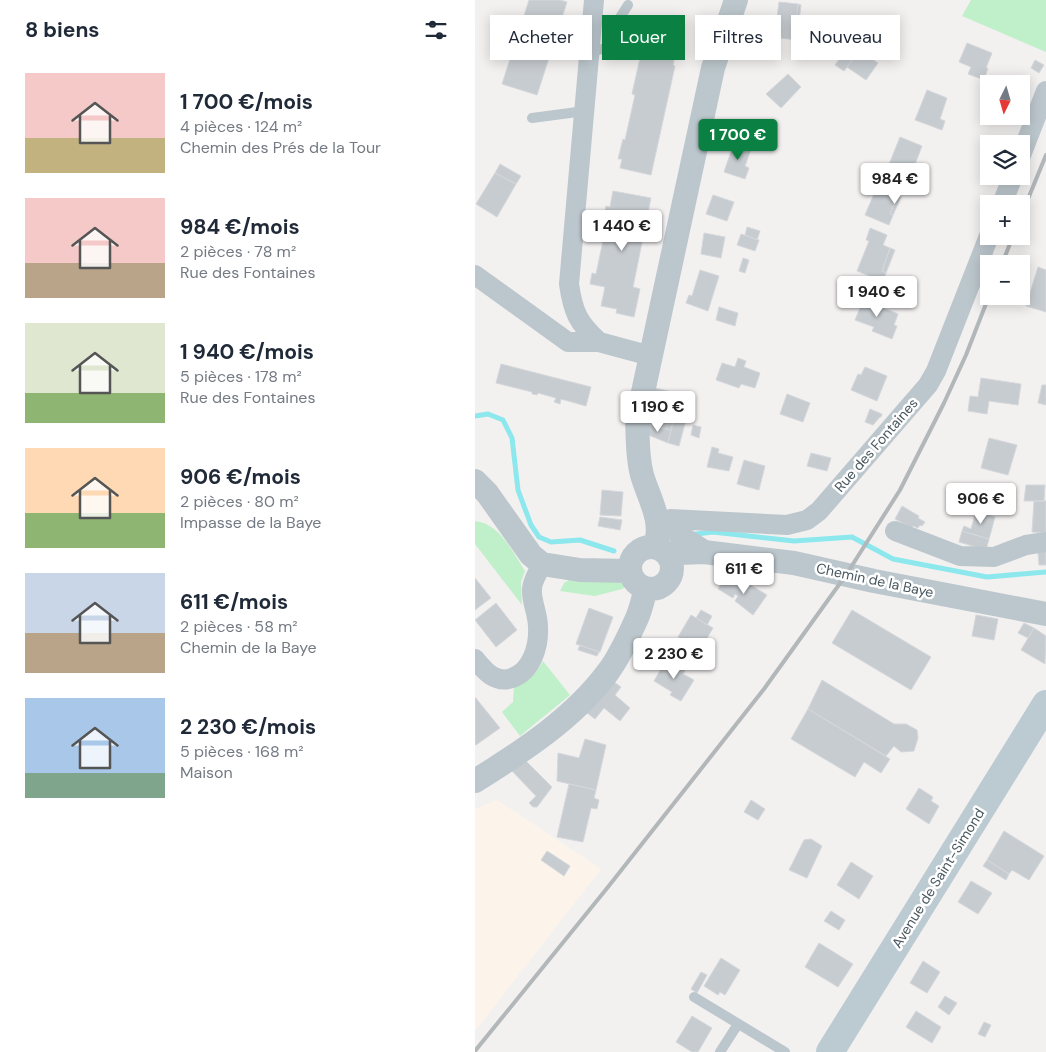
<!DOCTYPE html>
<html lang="fr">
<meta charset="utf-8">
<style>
:root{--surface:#fff;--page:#f2f2f3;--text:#1f2937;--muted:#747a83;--accent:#0b8043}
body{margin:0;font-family:"DM Sans",sans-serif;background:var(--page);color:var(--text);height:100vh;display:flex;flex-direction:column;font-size:19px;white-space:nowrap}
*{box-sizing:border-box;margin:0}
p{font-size:16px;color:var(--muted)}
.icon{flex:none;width:28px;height:28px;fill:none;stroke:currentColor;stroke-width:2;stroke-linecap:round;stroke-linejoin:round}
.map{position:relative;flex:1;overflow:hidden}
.panel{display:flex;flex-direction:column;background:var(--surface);width:475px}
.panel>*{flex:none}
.guide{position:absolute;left:15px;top:15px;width:475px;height:45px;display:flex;gap:10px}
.needle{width:32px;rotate:185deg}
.controls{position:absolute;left:505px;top:75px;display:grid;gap:10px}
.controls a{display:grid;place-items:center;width:50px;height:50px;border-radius:0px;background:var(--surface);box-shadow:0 2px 12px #0003;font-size:25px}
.price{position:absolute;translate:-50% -42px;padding:0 11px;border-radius:5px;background:#fff;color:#222;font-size:16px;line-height:32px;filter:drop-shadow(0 1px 2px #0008)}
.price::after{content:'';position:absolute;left:50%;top:30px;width:15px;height:11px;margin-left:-8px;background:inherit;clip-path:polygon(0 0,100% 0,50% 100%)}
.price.active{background:var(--accent);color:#fff}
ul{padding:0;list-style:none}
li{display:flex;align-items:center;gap:15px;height:125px;padding:0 25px}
li span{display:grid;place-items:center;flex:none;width:140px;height:100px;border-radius:0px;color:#555}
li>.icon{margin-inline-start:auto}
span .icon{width:60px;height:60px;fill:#fffc;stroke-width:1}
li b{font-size:21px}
h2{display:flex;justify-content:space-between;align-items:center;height:60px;padding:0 25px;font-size:21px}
.tag{padding:0 18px;border-radius:0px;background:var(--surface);box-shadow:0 2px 12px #0003;font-size:18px;line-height:45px}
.tag.active{background:var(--accent);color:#fff}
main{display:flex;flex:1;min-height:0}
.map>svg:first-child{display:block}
.commercial{fill:#fcf4ea}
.green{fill:#bff0ca}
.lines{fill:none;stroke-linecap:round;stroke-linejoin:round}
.stream{stroke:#8ce8ec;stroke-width:5}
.building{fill:#c7ccd0;stroke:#d4d7db}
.service{stroke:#bcc7cd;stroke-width:10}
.minor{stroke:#bcc7cd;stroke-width:20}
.tertiary{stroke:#bcc7cd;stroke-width:24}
.secondary{stroke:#bccad2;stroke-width:28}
.rail{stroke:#b2b7ba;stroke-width:4}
.labels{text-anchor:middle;stroke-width:5;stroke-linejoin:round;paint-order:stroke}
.street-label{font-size:14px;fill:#48575e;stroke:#fff}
</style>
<main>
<section class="panel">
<h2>8 biens<svg class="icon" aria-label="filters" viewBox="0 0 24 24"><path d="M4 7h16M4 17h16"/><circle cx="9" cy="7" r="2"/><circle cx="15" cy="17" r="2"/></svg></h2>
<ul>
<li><span style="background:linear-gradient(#f6c9c9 65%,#c2b280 0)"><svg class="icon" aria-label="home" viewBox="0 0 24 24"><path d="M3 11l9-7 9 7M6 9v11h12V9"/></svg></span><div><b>1 700 €/mois</b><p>4 pièces · 124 m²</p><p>Chemin des Prés de la Tour</p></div></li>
<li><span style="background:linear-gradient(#f6c9c9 65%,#b9a48a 0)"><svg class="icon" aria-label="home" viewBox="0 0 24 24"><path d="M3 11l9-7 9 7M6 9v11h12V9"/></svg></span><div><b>984 €/mois</b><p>2 pièces · 78 m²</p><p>Rue des Fontaines</p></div></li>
<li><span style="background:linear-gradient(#dfe7d0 70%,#8fb573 0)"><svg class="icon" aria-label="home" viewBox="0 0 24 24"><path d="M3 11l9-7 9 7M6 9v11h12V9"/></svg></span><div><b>1 940 €/mois</b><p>5 pièces · 178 m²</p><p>Rue des Fontaines</p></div></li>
<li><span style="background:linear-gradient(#ffd9b3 65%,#8fb573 0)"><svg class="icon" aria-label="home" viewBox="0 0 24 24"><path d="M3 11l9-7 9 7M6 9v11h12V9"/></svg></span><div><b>906 €/mois</b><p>2 pièces · 80 m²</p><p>Impasse de la Baye</p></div></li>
<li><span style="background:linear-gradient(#c9d6e8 60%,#b9a48a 0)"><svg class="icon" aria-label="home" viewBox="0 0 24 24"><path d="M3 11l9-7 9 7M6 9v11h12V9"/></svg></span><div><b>611 €/mois</b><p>2 pièces · 58 m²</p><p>Chemin de la Baye</p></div></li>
<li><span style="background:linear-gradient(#a9c7e8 75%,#7fa58c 0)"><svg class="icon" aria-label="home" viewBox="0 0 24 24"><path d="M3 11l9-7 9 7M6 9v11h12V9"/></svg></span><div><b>2 230 €/mois</b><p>5 pièces · 168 m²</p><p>Maison</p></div></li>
</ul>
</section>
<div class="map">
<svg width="571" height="1052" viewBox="0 0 571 1052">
<rect width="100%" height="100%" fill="#f3f0f0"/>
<path class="commercial" d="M22 800 126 869 0 1031V809Z"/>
<path class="green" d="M496 0H571V52L487 16Z
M0 521C24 523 38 552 50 571L46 582 47 605 0 544Z
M94 580H147L150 587 147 589 120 596 85 591 89 583Z
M68 661 95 695 45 736 27 712 38 702 39 687C53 682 61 674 68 661Z"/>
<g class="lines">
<path class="stream" d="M0 416 13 414 28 420 37 438 43 490 56 525 64 537 76 542 105 540 139 551
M221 534 238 532 319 541 377 537 418 559 512 577 571 572"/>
</g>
<path class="building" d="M54 0H85L92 2 62 95 27 84Z
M304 2 323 4 321 22H324L323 40 304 38 306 25H301Z
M323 4 326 5 324 22H321Z
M379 31 385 36 387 33 399 42 395 48 401 53 397 59 403 63 391 80 372 67 378 59 372 54 378 46 372 42Z
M492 43 517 53 511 68H513L509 80 493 74 496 67 484 62Z
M375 44 378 46 372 54 378 59 369 71 360 65Z
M167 49 200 56 198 65 200 66 176 175 145 168 147 159H143L148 139 150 140 160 95 157 94Z
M560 60 569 65 564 73 556 68Z
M313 74 326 87 306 108 291 94Z
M452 90 472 98 465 119 470 121 467 130 440 120Z
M425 137 447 146 436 175 413 167Z
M259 143 276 149 270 166 274 168 270 179 249 172Z
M25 164 46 176 41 184 20 173Z
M20 173 41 184 22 217 1 204Z
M402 187 422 196 415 214 418 215 414 225 390 215Z
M138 191 176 198 158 287 165 289 159 317 141 313 142 309 126 306 130 287 115 284 117 273 121 274 133 217 129 216 131 206 135 207Z
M238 195 259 202 252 221 231 214Z
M422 196 426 197 418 215 415 214Z
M272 227 285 231 282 240 270 235Z
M395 228 412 235 408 245 415 248 407 271 411 273 408 281 382 271 394 241 391 240Z
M229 233 250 237 246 258 226 254Z
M266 234 284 240 280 251 262 245Z
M415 248 420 250 411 273 407 271Z
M268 258 274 260 270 273 264 271Z
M563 267 571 270V312L551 306Z
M225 270 244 276 233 311 211 303 214 295 217 296Z
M390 296 400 299 398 304 423 314 419 325 422 326 417 339 397 331 399 327 380 320Z
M244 307 263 313 260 326 241 320Z
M263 358 271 361 269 367 285 373 280 388 266 384 264 388 241 380 247 363 260 367Z
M26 364 116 387 111 406 86 399 85 404 79 402 81 398 63 393 62 395 57 394V392L21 383Z
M390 367 412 376 402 401 376 390 383 374 386 375Z
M506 378 546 384 543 405 514 401 512 414 493 411 495 396 503 397Z
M567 385H571V405L563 403Z
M180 388 205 394 196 430 171 424Z
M205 394 217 397 204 446 193 443Z
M312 394 335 403 328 422 305 414Z
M395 409 407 414 406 417H405L398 425 390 422Z
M171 424 196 430 193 443 171 434Z
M218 425 226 427 224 438 216 435Z
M514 438 542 445 533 475 506 468Z
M237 447 244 449 243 453 258 457 254 471 232 467Z
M336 453 356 458 352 471 332 466Z
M269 460 290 466 284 490 262 484Z
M551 485H570L569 501H549Z
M127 490 148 492 146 516 125 515Z
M559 501H571V533L557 532Z
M427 506 444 516 443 518 450 522 447 526 445 525 443 528 438 526 437 528 420 519Z
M501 511 520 517 514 539 487 531 489 526 496 529Z
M125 517 147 520 145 530 123 526Z
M487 531 514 539 511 550 484 542Z
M571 551V565H564L563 552Z
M250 577 267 587 271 582 292 595 278 615 260 601 263 596 260 594 258 598 243 589Z
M0 578 16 598 0 610Z
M21 603 42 630 21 647 0 620Z
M114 608 138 617 125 652 101 644Z
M226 610 237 616 232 625 221 618Z
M377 610 456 657 436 690 357 643Z
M216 615 238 628 225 650 203 637Z
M501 615 523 619 519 640 497 636Z
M549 623 559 628 553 638 543 633Z
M559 628 571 636 570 664 546 650Z
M105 645 124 652 122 656 103 650Z
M191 660 210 671 208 674 219 680 206 701 195 695 197 692 179 681Z
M135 679 146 687 140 695 155 708 145 721 129 708 120 719 107 709Z
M347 680 419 724H431L442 730 443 738 439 751 426 752 419 746 411 756 333 709Z
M0 697 25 728 1 745 0 744Z
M333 709 415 759 406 773 389 762 380 777 316 739Z
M110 739 131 745 121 790 82 781 83 753 104 758Z
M49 759 77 787 62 807H58L54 803 61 796 37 771Z
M94 784 121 790 119 798 124 800 122 809 116 808 108 842 82 837Z
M444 788 458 797 456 801 464 806 454 824 431 809Z
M276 800 290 809 283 820 269 812Z
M529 831 569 856 554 880 537 870 534 874 512 860Z
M336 839 347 846 332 878 314 870 329 840Z
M72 851 95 866 89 876 66 860Z
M512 860 534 874 531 880 508 866Z
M376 862 398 876 384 899 362 885Z
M496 881 517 893 503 914 483 902Z
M356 911 370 920 364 930 349 921Z
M344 943 378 964 363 987 330 967Z
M246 958 265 970 250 995 245 992 243 995 229 986Z
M448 961 465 972 452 993 435 983Z
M226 972 232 975 222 993 216 989Z
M470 996 482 1003 474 1015 463 1007Z
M441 1011 466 1027 457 1043 431 1027Z
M217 1016 237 1028 223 1052H217L201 1042Z
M509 1022 516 1025 510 1037 503 1034Z"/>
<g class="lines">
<path class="service" d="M115 52 135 47 144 19 153 5
M57 118 110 111
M219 997 310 1052
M245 1052 263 1024"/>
<path class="minor" d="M119 0 94 284C98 312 103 323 124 342
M546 155 571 91
M527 204 538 176
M0 275 93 342H124L176 356
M195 519 312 525 332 520 344 511 453 385 461 371 514 236
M420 531 485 556 519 557 551 545 571 542
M0 659C10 671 20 684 37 678 57 671 64 646 63 627 63 614 56 601 57 589 57 581 64 571 67 564"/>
<path class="tertiary" d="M0 481 12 493 56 555 67 564 105 570 154 571
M199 527 210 540 229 552
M155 568a21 21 0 1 1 42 0a21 21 0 1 1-42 0Z
M180 547C189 521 174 499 167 475 162 457 163 438 162 420L238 68 261 0
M194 557 205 553 229 552 319 563 399 581 571 614
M0 781C48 751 99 718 133 672 145 656 154 636 162 618 166 609 168 598 171 589"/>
<path class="secondary" d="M355 1052 571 704"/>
<path class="rail" d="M546 216 571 155
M527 264 538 236
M0 1051 133 887 289 689 371 575 425 490 469 403 491 355 514 296"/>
</g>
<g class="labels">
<g class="street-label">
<text transform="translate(401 445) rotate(-49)" y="5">Rue des Fontaines</text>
<text transform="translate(400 580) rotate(12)" y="5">Chemin de la Baye</text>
<text transform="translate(463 878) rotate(-58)" y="5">Avenue de Saint-Simond</text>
</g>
</g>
</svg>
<div class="controls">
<a><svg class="needle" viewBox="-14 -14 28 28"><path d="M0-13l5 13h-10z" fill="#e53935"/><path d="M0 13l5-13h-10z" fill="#747a83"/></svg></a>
<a><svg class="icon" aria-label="layers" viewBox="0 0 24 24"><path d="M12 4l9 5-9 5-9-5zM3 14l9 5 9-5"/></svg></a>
<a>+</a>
<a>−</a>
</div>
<b class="price active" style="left:263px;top:161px">1 700 €</b>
<b class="price" style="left:420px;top:205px">984 €</b>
<b class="price" style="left:147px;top:252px">1 440 €</b>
<b class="price" style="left:402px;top:318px">1 940 €</b>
<b class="price" style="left:183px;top:433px">1 190 €</b>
<b class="price" style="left:506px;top:525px">906 €</b>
<b class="price" style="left:269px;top:595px">611 €</b>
<b class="price" style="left:199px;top:680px">2 230 €</b>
<div class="guide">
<a class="tag">Acheter</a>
<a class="tag active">Louer</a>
<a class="tag">Filtres</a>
<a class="tag">Nouveau</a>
</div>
</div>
</main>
